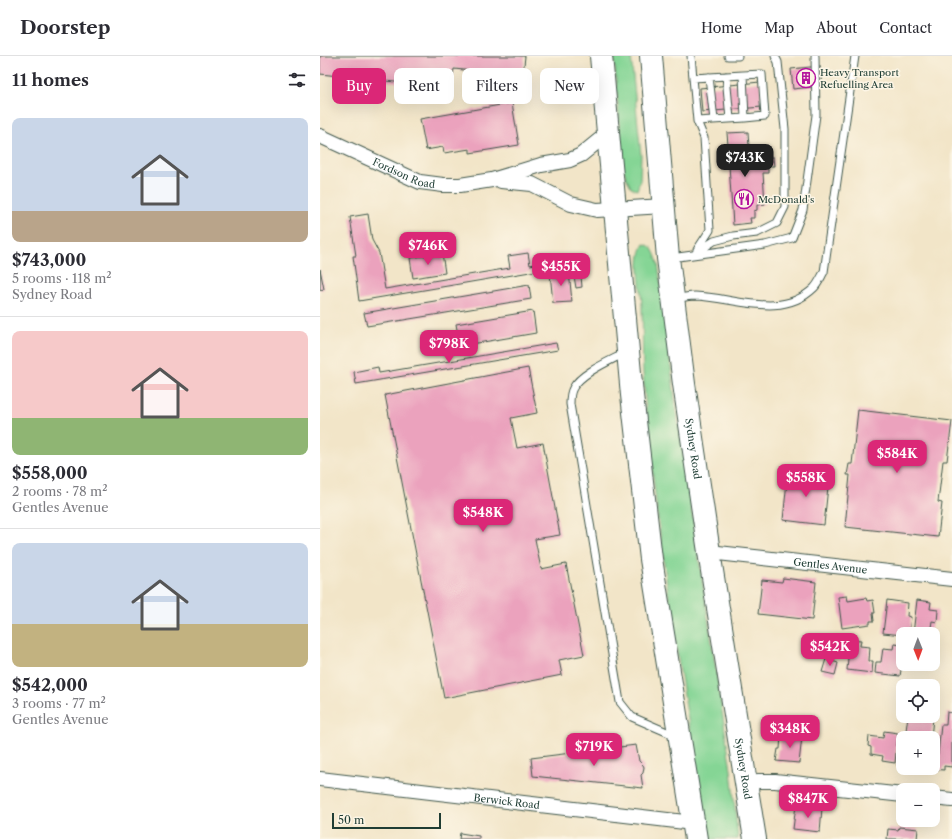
<!DOCTYPE html>
<meta charset="utf-8">
<style>
:root{--surface:#fff;--page:#f7f7f7;--text:#2b2b33;--muted:#7c7c81;--line:#e1e1e2;--accent:#db2777}
body{margin:0;font-family:"Libre Caslon Text",serif;background:var(--page);color:var(--text);height:100vh;display:flex;flex-direction:column;font-size:15px;white-space:nowrap}
*{box-sizing:border-box;margin:0}
p{font-size:13px;color:var(--muted)}
.icon{flex:none;width:22px;height:22px;fill:none;stroke:currentColor;stroke-width:2;stroke-linecap:round;stroke-linejoin:round}
.map{position:relative;flex:1;overflow:hidden}
.drawer{display:flex;flex-direction:column;background:var(--surface);width:320px}
.drawer>*{flex:none}
.banner{position:absolute;left:12px;top:12px;width:380px;height:36px;display:flex;gap:8px}
.needle{width:26px;rotate:179deg}
.controls{position:absolute;left:576px;top:571px;display:grid;gap:8px}
.controls a{display:grid;place-items:center;width:44px;height:44px;border-radius:8px;background:var(--surface);box-shadow:0 4px 16px #0002;font-size:20px}
.scale{position:absolute;left:12px;bottom:10px;width:109px;box-sizing:border-box;padding-left:4px;border:2px solid #1f3d34;border-top:0;font-size:11px;line-height:14px;white-space:nowrap;color:#1f3d34;-webkit-text-stroke:3px #fcf5e5;paint-order:stroke}
.price{position:absolute;translate:-50% -34px;padding:0 9px;border-radius:8px;background:var(--accent);color:#fff;font-size:13px;line-height:26px;filter:drop-shadow(0 1px 2px #0008)}
.price::after{content:'';position:absolute;left:50%;top:24px;width:12px;height:9px;margin-left:-6px;background:inherit;clip-path:polygon(0 0,100% 0,50% 100%)}
.price.current{background:#222;color:#fff}
ul{padding:0;list-style:none}
li{display:grid;align-content:center;gap:8px;height:212px;padding:0 12px}
li+li{border-top:1px solid var(--line)}
li span{display:grid;place-items:center;height:124px;border-radius:8px;color:#555}
li>.icon{margin-inline-start:auto}
span .icon{width:72px;height:72px;fill:#fffc;stroke-width:1}
li b{font-size:17px}
h2{display:flex;justify-content:space-between;align-items:center;height:48px;padding:0 12px;font-size:17px}
.chip{padding:0 14px;border-radius:8px;background:var(--surface);box-shadow:0 4px 16px #0002;font-size:14px;line-height:36px}
.chip.current{background:var(--accent);color:#fff}
header{display:flex;align-items:center;gap:24px;box-sizing:border-box;height:56px;padding:0 20px;background:var(--surface);border-bottom:1px solid var(--line)}
header strong{font-size:19px}
nav{display:flex;gap:22px;margin-inline-start:auto;font-size:14px}
main{display:flex;flex:1;min-height:0}
.map>svg:first-child{display:block}
.green{fill:#85d595;stroke:#528964}
.building{fill:#eba2bd}
.lines{fill:none;stroke-linecap:round;stroke-linejoin:round}
.service-casing{stroke:#3f564a;stroke-width:9}
.minor-casing{stroke:#3f564a;stroke-width:16}
.trunk-casing{stroke:#3f564a;stroke-width:24}
.service{stroke:#fff;stroke-width:7}
.minor{stroke:#fff;stroke-width:14}
.trunk{stroke:#fff;stroke-width:22}
.labels{text-anchor:middle;stroke-width:3;stroke-linejoin:round;paint-order:stroke}
.poi-label{font-size:10px;fill:#1f3d34;stroke:#fcf5e5;text-anchor:start}
.street-label{font-size:10px;fill:#1f3d34;stroke:#fcf5e5}
</style>
<header>
<strong>Doorstep</strong>
<nav><a>Home</a><a>Map</a><a>About</a><a>Contact</a></nav>
</header>
<main>
<section class="drawer">
<h2>11 homes<svg class="icon" aria-label="filters" viewBox="0 0 24 24"><path d="M4 7h16M4 17h16"/><circle cx="9" cy="7" r="2"/><circle cx="15" cy="17" r="2"/></svg></h2>
<ul>
<li><span style="background:linear-gradient(#c9d6e8 75%,#b9a48a 0)"><svg class="icon" aria-label="home" viewBox="0 0 24 24"><path d="M3 11l9-7 9 7M6 9v11h12V9"/></svg></span><div><b>$743,000</b><p>5 rooms · 118 m²</p><p>Sydney Road</p></div></li>
<li><span style="background:linear-gradient(#f6c9c9 70%,#8fb573 0)"><svg class="icon" aria-label="home" viewBox="0 0 24 24"><path d="M3 11l9-7 9 7M6 9v11h12V9"/></svg></span><div><b>$558,000</b><p>2 rooms · 78 m²</p><p>Gentles Avenue</p></div></li>
<li><span style="background:linear-gradient(#c9d6e8 65%,#c2b280 0)"><svg class="icon" aria-label="home" viewBox="0 0 24 24"><path d="M3 11l9-7 9 7M6 9v11h12V9"/></svg></span><div><b>$542,000</b><p>3 rooms · 77 m²</p><p>Gentles Avenue</p></div></li>
</ul>
</section>
<div class="map">
<svg width="632" height="783" viewBox="0 0 632 783">
<rect width="100%" height="100%" fill="#fcf5e5"/>
<filter id="ink" filterUnits="userSpaceOnUse"><feTurbulence type="fractalNoise" baseFrequency=".025" numOctaves="2"/><feDisplacementMap in="SourceGraphic" scale="8" xChannelSelector="R" yChannelSelector="G"/><feConvolveMatrix kernelMatrix="1 2 1 2 8 2 1 2 1" color-interpolation-filters="sRGB"/></filter>
<filter id="wash" filterUnits="userSpaceOnUse"><feTurbulence type="fractalNoise" baseFrequency=".012" numOctaves="4" result="noise"/><feDisplacementMap in="SourceGraphic" scale="16" xChannelSelector="R" yChannelSelector="G"/><feGaussianBlur stdDeviation="0.9" result="paint"/><feColorMatrix in="noise" values="0 0 0 0 0 0 0 0 0 0 0 0 0 0 0 0 0 1.4 0 .05"/><feComposite in="paint" operator="in"/></filter>
<g filter="url(#wash)">
<rect width="100%" height="100%" fill="#f2e5c8"/>
<path class="green" d="M294 0H311L321 99 320 125 317 134 311 132 306 121 303 110Z
M324 188C333 189 335 199 338 207L356 352 411 714 418 783H389C369 674 351 565 337 455 332 409 326 363 323 316 322 295 323 274 322 253 322 234 314 204 324 188Z"/>
<g id="blocks">
<path class="building" d="M0 0H205L203 20 134 13 131 32 0 18Z
M500 10 502 30 473 33 471 13Z
M440 26 442 51 382 56 380 32Z
M192 47 199 89 150 97V93L124 97 123 91 106 94 100 63Z
M428 76 430 105H433V102L453 101 454 110H448V117H443L445 148 437 149V154L434 155V162H430L431 167 413 169 409 109 405 106 409 102 407 77Z
M48 158 52 184 59 197 65 233 190 212 188 200 208 197 210 209 221 207 222 214 39 245 33 200H36L30 161Z
M122 197 125 217 93 222 90 202Z
M0 213 4 233 0 234Z
M249 215 252 246 233 247 230 217Z
M254 220H261L262 231 256 232Z
M209 229 211 243 47 270 44 257Z
M213 255 216 277 140 290 136 268Z
M236 287 238 294 36 328 34 316 58 311 59 317Z
M208 312 217 357 191 362 197 392 223 387 240 479 215 483 221 513 246 508 264 599 239 604 242 619 124 642 65 339Z
M538 354 632 365 627 405H623L618 446 622 447 618 481 525 471 530 419H527L529 408H532Z
M468 416 509 421 504 469 463 464Z
M463 522 496 526 492 564 438 558 442 524 462 526Z
M527 540 528 545 546 542 547 545 553 544 555 557H553L554 565H550V568L522 572 518 541Z
M567 544 588 547 587 560 591 561 589 578 585 577 583 579 563 577Z
M597 544 611 546 610 553 618 554 617 566 612 565 610 578H593Z
M527 583 541 584 540 590 550 591 549 605H553L552 617 527 614 528 602 525 601Z
M574 588 583 589V608H582L580 620 555 617 556 606H561L563 592 573 593Z
M506 603 518 607 515 619 502 616Z
M627 656 632 657V711L624 710V714L609 713V712H613V698H618L621 669H626Z
M588 660 613 662 611 682H585Z
M564 675 578 677 575 707 562 705 563 700 551 698V691L548 690 549 680 563 682Z
M461 679 482 681 479 707 456 705 458 693H460Z
M316 689 319 705 323 709 324 711 323 717 321 719 323 732 213 720 211 702Z
M578 694H583V711L577 710Z
M476 749 502 752 500 776 473 773Z
M579 771 598 773 597 783H567L568 773 578 774Z
M140 777 159 780V783H139Z"/>
</g>
</g>
<g filter="url(#ink)">
<use href="#blocks" fill-opacity="0" stroke="#3f564a" stroke-width="1"/>
<g class="lines">
<defs>
<path id="service" d="M371 0 377 65 384 82 390 174 377 194
M408 0H418
M423 19 442 18 445 60 425 62
M406 20 410 63
M389 21 394 64
M373 22 423 19 425 62 377 65
M376 197 394 185 413 180 437 177 457 167 465 151V73L458 6 455 0
M351 202 445 189 472 182 483 154 496 59 495 0
M356 242C362 242 369 240 375 240 414 241 461 264 494 232 498 228 501 221 504 216L535 0
M305 297C290 305 261 317 253 332 250 337 250 342 250 348L300 646 312 661 356 680"/>
<g id="minor">
<path id="s1" d="M0 80 100 126 123 129H140L172 124 221 109 250 104 261 99 288 77"/>
<path d="M181 125 212 128 251 148 277 154 344 150"/>
<path id="s2" d="M389 496 632 523"/>
<path id="s3" d="M0 723 373 767"/>
<path d="M426 729 438 725H455L583 739"/>
<path d="M613 742 632 744"/>
</g>
<g id="trunk">
<path d="M281 0 312 339 331 503 376 783"/>
<path id="s4" d="M331 0 348 202 364 328 389 496 435 783"/>
</g>
</defs>
<use href="#service" class="service-casing"/>
<use href="#minor" class="minor-casing"/>
<use href="#trunk" class="trunk-casing"/>
<use href="#service" class="service"/>
<use href="#minor" class="minor"/>
<use href="#trunk" class="trunk"/>
</g>
</g>
<defs>
<symbol id="building-ring" viewBox="-11 -11 22 22"><circle r="9.5" fill="#fcf5e5" stroke="#b5179e" stroke-width="1.5"/><path d="M-4-6H4V6H1V3H-1V6H-4ZM-2.5-4.3h1.7v1.8h-1.7ZM.8-4.3h1.7v1.8H.8ZM-2.5-1h1.7V.8h-1.7ZM.8-1h1.7V.8H.8Z" fill="#b5179e"/></symbol>
<symbol id="restaurant-ring" viewBox="-11 -11 22 22"><circle r="9.5" fill="#fcf5e5" stroke="#b5179e" stroke-width="1.5"/><path d="M-5-6h1v4h1v-4h1v4h1v-4h1v5L-1.5 .5V6h-2V.5L-5-1ZM5-6V6H3V1.5H1.5Q1.5-4 5-6Z" fill="#b5179e"/></symbol>
</defs>
<g fill-rule="evenodd">
<use href="#building-ring" x="475" y="11" width="22" height="22"/>
<use href="#restaurant-ring" x="413" y="132" width="22" height="22"/>
</g>
<g class="labels">
<g class="poi-label">
<text x="500" y="20">Heavy Transport<tspan x="500" dy="12">Refuelling Area</tspan></text>
<text x="438" y="147">McDonald's</text>
</g>
<g class="street-label">
<text dy="4" stroke="none"><textPath href="#s1" startOffset="92">Fordson Road</textPath></text>
<text dy="4" stroke="none"><textPath href="#s4" startOffset="395">Sydney Road</textPath></text>
<text dy="4" stroke="none"><textPath href="#s2" startOffset="122">Gentles Avenue</textPath></text>
<text dy="4" stroke="none"><textPath href="#s4" startOffset="719">Sydney Road</textPath></text>
<text dy="4" stroke="none"><textPath href="#s3" startOffset="188">Berwick Road</textPath></text>
</g>
</g>
</svg>
<div class="controls">
<a><svg class="needle" viewBox="-14 -14 28 28"><path d="M0-13l5 13h-10z" fill="#e53935"/><path d="M0 13l5-13h-10z" fill="#7c7c81"/></svg></a>
<a><svg class="icon" aria-label="locate" viewBox="0 0 24 24"><circle cx="12" cy="12" r="6"/><path d="M12 2v4M12 18v4M2 12h4M18 12h4"/></svg></a>
<a>+</a>
<a>−</a>
</div>
<div class="scale">50 m</div>
<b class="price current" style="left:425px;top:122px">$743K</b>
<b class="price" style="left:108px;top:210px">$746K</b>
<b class="price" style="left:241px;top:231px">$455K</b>
<b class="price" style="left:129px;top:308px">$798K</b>
<b class="price" style="left:577px;top:418px">$584K</b>
<b class="price" style="left:486px;top:442px">$558K</b>
<b class="price" style="left:163px;top:477px">$548K</b>
<b class="price" style="left:510px;top:611px">$542K</b>
<b class="price" style="left:470px;top:693px">$348K</b>
<b class="price" style="left:274px;top:711px">$719K</b>
<b class="price" style="left:488px;top:763px">$847K</b>
<div class="banner">
<a class="chip current">Buy</a>
<a class="chip">Rent</a>
<a class="chip">Filters</a>
<a class="chip">New</a>
</div>
</div>
</main>
